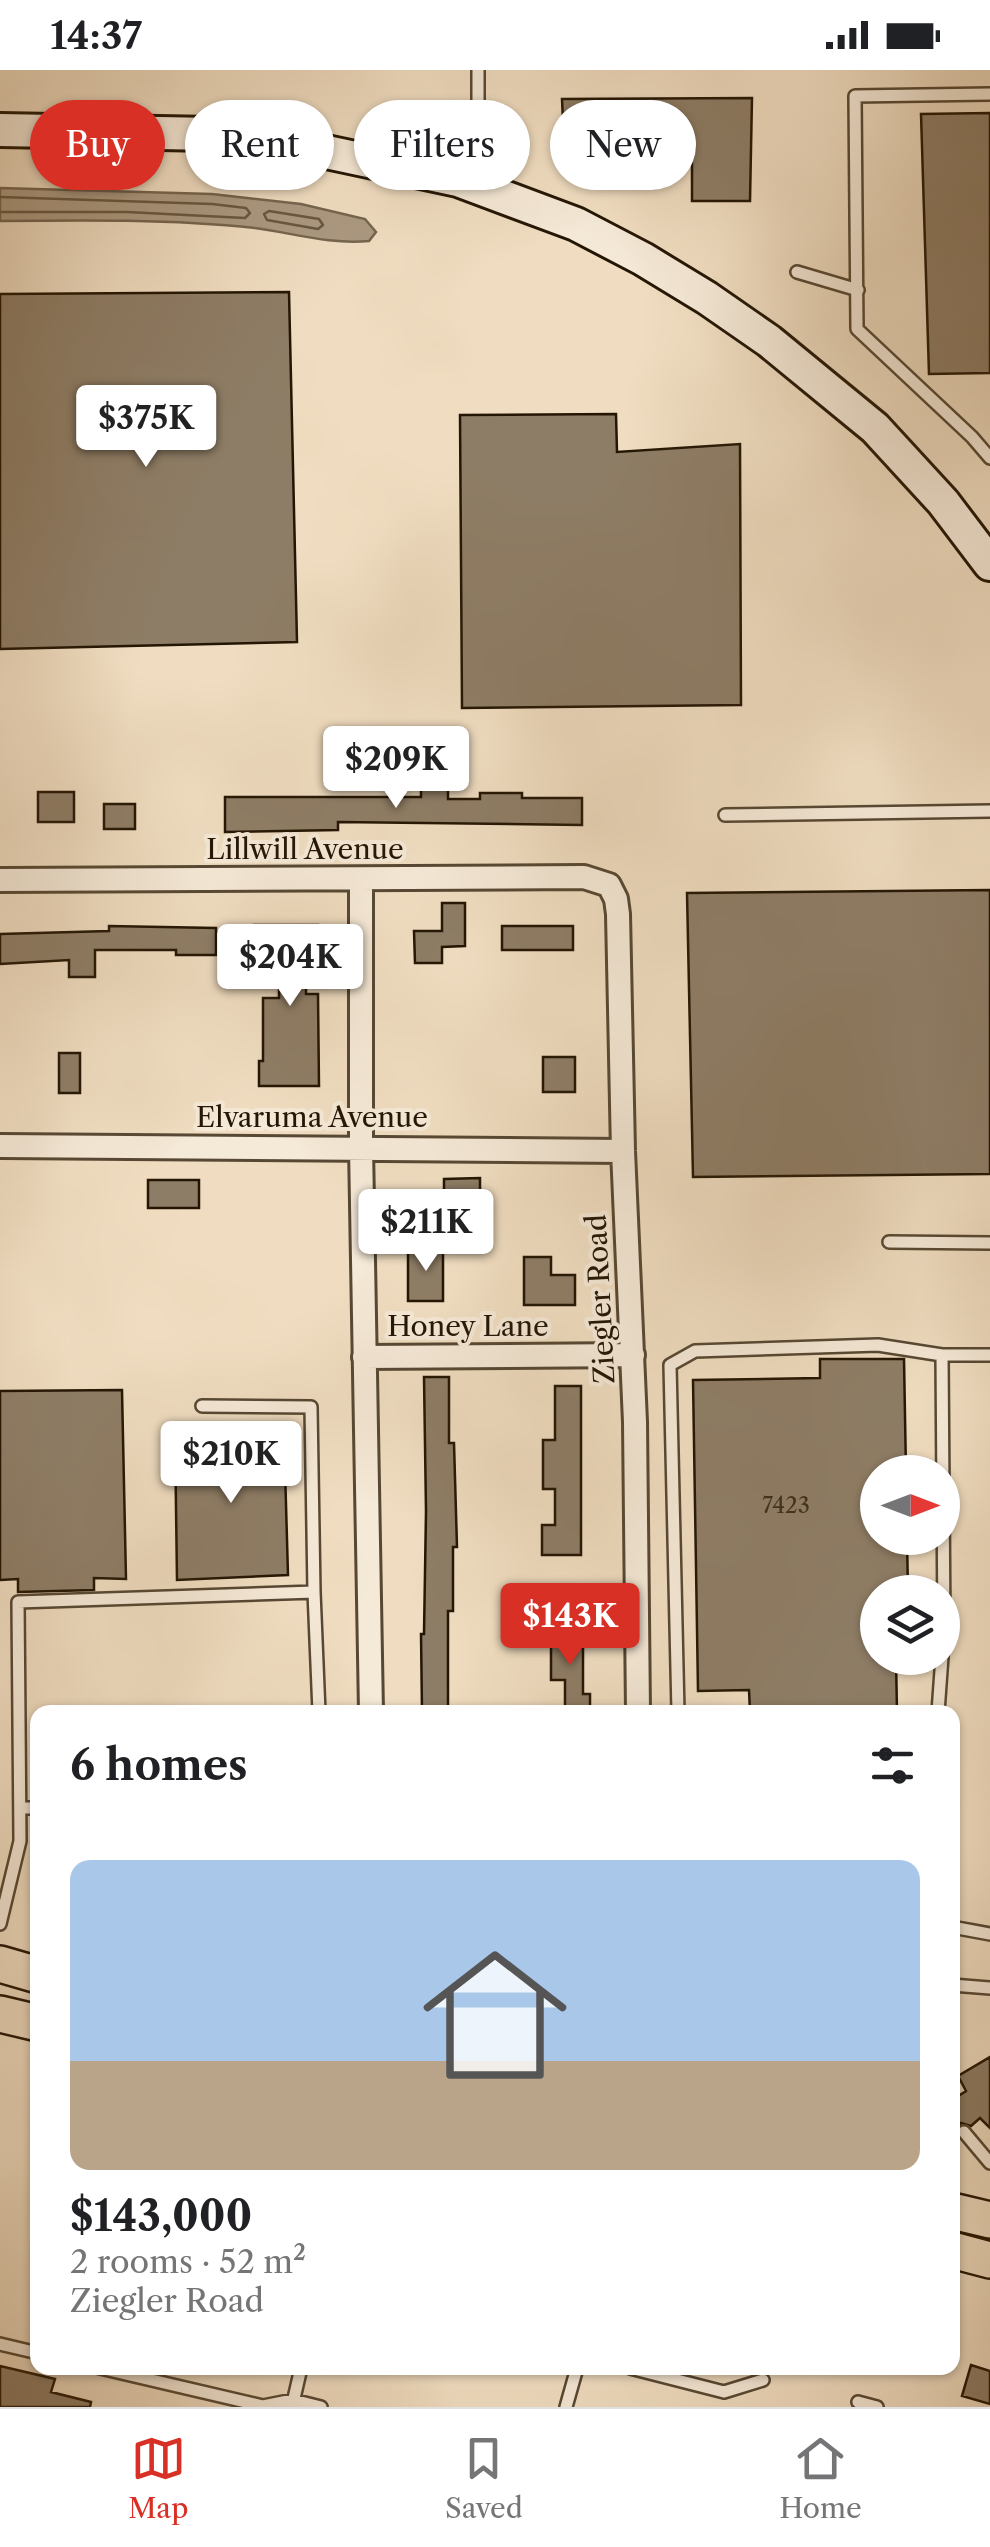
<!DOCTYPE html>
<meta charset="utf-8">
<style>
:root{--surface:#fff;--page:#f6f6f6;--text:#202124;--muted:#757577;--line:#e0e0e0;--accent:#d93025}
body{margin:0;font-family:"Libre Caslon Text",serif;background:var(--page);color:var(--text);height:100vh;display:flex;flex-direction:column;font-size:38px;white-space:nowrap}
*{box-sizing:border-box;margin:0}
p{font-size:32px;color:var(--muted)}
.icon{flex:none;width:55px;height:55px;fill:none;stroke:currentColor;stroke-width:2;stroke-linecap:round;stroke-linejoin:round}
.map{position:relative;flex:1;overflow:hidden}
.side{position:absolute;left:30px;top:1635px;width:930px;height:670px;display:flex;flex-direction:column;background:var(--surface);border-radius:20px;box-shadow:0 2px 8px #0004}
.side>*{flex:none}
.guide{position:absolute;left:30px;top:30px;width:930px;height:90px;display:flex;gap:20px}
.needle{width:65px;rotate:90deg}
.buttons{position:absolute;left:860px;top:1385px;display:grid;gap:20px}
.buttons a{display:grid;place-items:center;width:100px;height:100px;border-radius:50%;background:var(--surface);box-shadow:0 2px 8px #0004;font-size:50px}
.price{position:absolute;translate:-50% -85px;padding:0 22px;border-radius:10px;background:#fff;color:#222;font-size:32px;line-height:65px;filter:drop-shadow(0 2px 5px #0008)}
.price::after{content:'';position:absolute;left:50%;top:60px;width:30px;height:22px;margin-left:-15px;background:inherit;clip-path:polygon(0 0,100% 0,50% 100%)}
.price.selected{background:var(--accent);color:#fff}
ul{padding:0;list-style:none}
li{display:grid;align-content:center;gap:20px;height:530px;padding:0 40px}
li span{display:grid;place-items:center;height:310px;border-radius:20px;color:#555}
li>.icon{margin-inline-start:auto}
span .icon{width:180px;height:180px;fill:#fffc;stroke-width:1}
li b{font-size:42px}
h2{display:flex;justify-content:space-between;align-items:center;height:120px;padding:0 40px;font-size:42px}
.tag{padding:0 35px;border-radius:45px;background:var(--surface);box-shadow:0 2px 8px #0004;font-size:35px;line-height:90px}
.tag.selected{background:var(--accent);color:#fff}
.status{display:flex;justify-content:space-between;align-items:center;height:70px;padding:0 50px;background:var(--surface);direction:ltr}
.status svg{height:28px;fill:currentColor}
.dock{display:flex;justify-content:space-around;align-items:center;height:140px;border-top:2px solid var(--line);background:var(--surface);font-size:28px;color:var(--muted)}
.dock a{display:grid;justify-items:center;gap:5px}
.dock .selected{color:var(--accent)}
.map>svg:first-child{display:block}
.water{fill:#ab9981;stroke:#75654f;stroke-width:2.5}
.lines{fill:none;stroke-linecap:round;stroke-linejoin:round}
.shore{stroke:#685842;stroke-width:2.5}
.building{fill:#8e7d66;stroke:#241604;stroke-width:2.5}
.lane-casing{stroke:#574833;stroke-width:16}
.street-casing{stroke:#574833;stroke-width:28}
.secondary-casing{stroke:#241604;stroke-width:38}
.primary-casing{stroke:#241604;stroke-width:40}
.lane{stroke:#f5e9d7;stroke-width:11}
.street{stroke:#f5e9d7;stroke-width:22}
.secondary{stroke:#f5e9d7;stroke-width:32}
.primary{stroke:#f0ddc1;stroke-width:35}
.labels{text-anchor:middle;stroke-width:8;stroke-linejoin:round;paint-order:stroke}
.number-label{font-size:22px;fill:#3e301c}
.street-label{font-size:28px;fill:#241604;stroke:#f5e9d7}
</style>
<div class="status"><b>14:37</b><svg viewBox="0 0 49 12"><path d="M0 12V9h3v3zM5 12V6h3v6zM10 12V3h3v9zM15 12V0h3v12zM26 1h20v11H26zM47 4h2v5h-2z"/></svg></div>
<div class="map">
<svg width="990" height="2337" viewBox="0 0 990 2337">
<rect width="100%" height="100%" fill="#f0ddc1"/>
<filter id="stains"><feTurbulence type="fractalNoise" baseFrequency=".002" numOctaves="4"/><feColorMatrix values="0 0 0 0 .2 0 0 0 0 .09 0 0 0 0 .02 0 0 0 .5 -.17"/></filter>
<radialGradient id="worn" r=".72"><stop offset=".6" stop-color="#630" stop-opacity="0"/><stop offset="1" stop-color="#630" stop-opacity=".3"/></radialGradient>
<path class="water" d="M0 118 212 124 301 134 365 149 376 162 369 171C330 175 293 163 255 158 171 149 84 150 0 151Z"/>
<g class="lines">
<path class="shore" d="M0 127 212 134 246 138 250 143 245 148 127 142H0
M269 141 319 149 323 155 318 159 267 150 264 144Z"/>
</g>
<path class="building" d="M752 28 750 131H692V93L565 95 562 29Z
M990 43V303L929 304 921 44Z
M289 222 297 572 0 579V224Z
M616 344 617 382 740 374 741 635 462 638 460 345Z
M421 716H448V729H480V723H522V728H582V755L338 752V760L225 762V727H421Z
M38 722H74V752H38Z
M104 734H135V759H104Z
M990 820V1104L693 1107 687 823Z
M442 833H465V876L442 877V893H415L414 861H442Z
M254 855H318V885H306V924H318L319 1016H259V991H263V928H279V885H254Z
M109 856 216 858V885H176V880H95V907H69V890L0 894V864L109 861Z
M502 856H573V880H502Z
M59 983H80V1023H59Z
M543 987H575V1022H543Z
M480 1108V1151H453V1139H444V1109Z
M148 1110H199V1138H148Z
M408 1177H443V1231H408Z
M524 1187H551V1205H575V1235H524Z
M820 1289H904L906 1402H878V1468H907L908 1522H878V1588H896L897 1642H750L749 1620 698 1621 693 1310 820 1308Z
M424 1307H449V1373H454L457 1477H453V1541H448V1642H422L421 1564H424L426 1441Z
M555 1316H581V1485H542V1455H555V1419H543V1370H555Z
M122 1320 126 1509 94 1508V1520L18 1522V1509L0 1510V1321Z
M284 1363 288 1505 177 1510 175 1364Z
M551 1561H583V1624H590V1642H565V1610H551Z
M990 1987V2058L980 2048 971 2056 961 2053 956 2058V2067L952 2070V2030L966 2021 958 2006Z
M971 2295 990 2301V2334L962 2326Z
M0 2296 55 2309 51 2322 91 2332 90 2337H0Z"/>
<g class="lines">
<defs>
<path id="lane" d="M990 24 855 26 857 259 972 367 990 388
M459 108 478 37V0
M797 202 858 220
M725 745 990 741
M889 1172 990 1173
M202 1336 311 1337 314 1522
M678 1642 670 1295 695 1281 878 1275 942 1285
M938 1642 944 1559 942 1285H990
M22 1738H38
M0 1854 20 1771 18 1532 314 1522 319 1642
M952 1857 990 1864
M952 1915 990 1918
M964 2062 990 2093
M0 2274 38 2283
M100 2298 263 2336 293 2330 321 2337
M630 2298 724 2322 763 2310
M858 2332 877 2337
M292 2337 301 2298
M566 2337 577 2298"/>
<path id="street" d="M361 809V1077L371 1642
M0 810 584 807 609 815 616 829 618 844 623 1081 635 1352 638 1642
M0 1076 623 1081
M364 1287 633 1285"/>
<path id="secondary" d="M0 60 212 64 303 77 458 110 576 154 643 189 707 228 769 271 875 358 943 432 990 494"/>
<path id="primary" d="M0 1894 38 1905
M0 1944 38 1953
M952 2141 990 2150
M952 2180 990 2190"/>
</defs>
<use href="#lane" class="lane-casing"/>
<use href="#street" class="street-casing"/>
<use href="#secondary" class="secondary-casing"/>
<use href="#primary" class="primary-casing"/>
<use href="#lane" class="lane"/>
<use href="#street" class="street"/>
<use href="#secondary" class="secondary"/>
<use href="#primary" class="primary"/>
</g>
<g class="labels">
<g class="number-label">
<text x="786" y="1443">7423</text>
</g>
<g class="street-label">
<text x="305" y="789">Lillwill Avenue</text>
<text x="312" y="1057">Elvaruma Avenue</text>
<text transform="translate(600 1229) rotate(-93)" y="10">Ziegler Road</text>
<text x="468" y="1266">Honey Lane</text>
</g>
</g>
<rect width="100%" height="100%" filter="url(#stains)"/>
<rect width="100%" height="100%" fill="url(#worn)"/>
</svg>
<div class="buttons">
<a><svg class="needle" viewBox="-14 -14 28 28"><path d="M0-13l5 13h-10z" fill="#e53935"/><path d="M0 13l5-13h-10z" fill="#757577"/></svg></a>
<a><svg class="icon" aria-label="layers" viewBox="0 0 24 24"><path d="M12 4l9 5-9 5-9-5zM3 14l9 5 9-5"/></svg></a>
</div>
<b class="price" style="left:146px;top:400px">$375K</b>
<b class="price" style="left:396px;top:741px">$209K</b>
<b class="price" style="left:290px;top:939px">$204K</b>
<b class="price" style="left:426px;top:1204px">$211K</b>
<b class="price" style="left:231px;top:1436px">$210K</b>
<b class="price selected" style="left:570px;top:1598px">$143K</b>
<div class="guide">
<a class="tag selected">Buy</a>
<a class="tag">Rent</a>
<a class="tag">Filters</a>
<a class="tag">New</a>
</div>
<section class="side">
<h2>6 homes<svg class="icon" aria-label="filters" viewBox="0 0 24 24"><path d="M4 7h16M4 17h16"/><circle cx="9" cy="7" r="2"/><circle cx="15" cy="17" r="2"/></svg></h2>
<ul>
<li><span style="background:linear-gradient(#a9c7e8 65%,#b9a48a 0)"><svg class="icon" aria-label="home" viewBox="0 0 24 24"><path d="M3 11l9-7 9 7M6 9v11h12V9"/></svg></span><div><b>$143,000</b><p>2 rooms · 52 m²</p><p>Ziegler Road</p></div></li>
</ul>
</section>
</div>
<nav class="dock">
<a class="selected"><svg class="icon" aria-label="map" viewBox="0 0 24 24"><path d="M3 6l6-2 6 2 6-2v14l-6 2-6-2-6 2zM9 4v14M15 6v14"/></svg>Map</a>
<a><svg class="icon" aria-label="saved" viewBox="0 0 24 24"><path d="M7 4h10v16l-5-4-5 4z"/></svg>Saved</a>
<a><svg class="icon" aria-label="home" viewBox="0 0 24 24"><path d="M3 11l9-7 9 7M6 9v11h12V9"/></svg>Home</a>
</nav>
